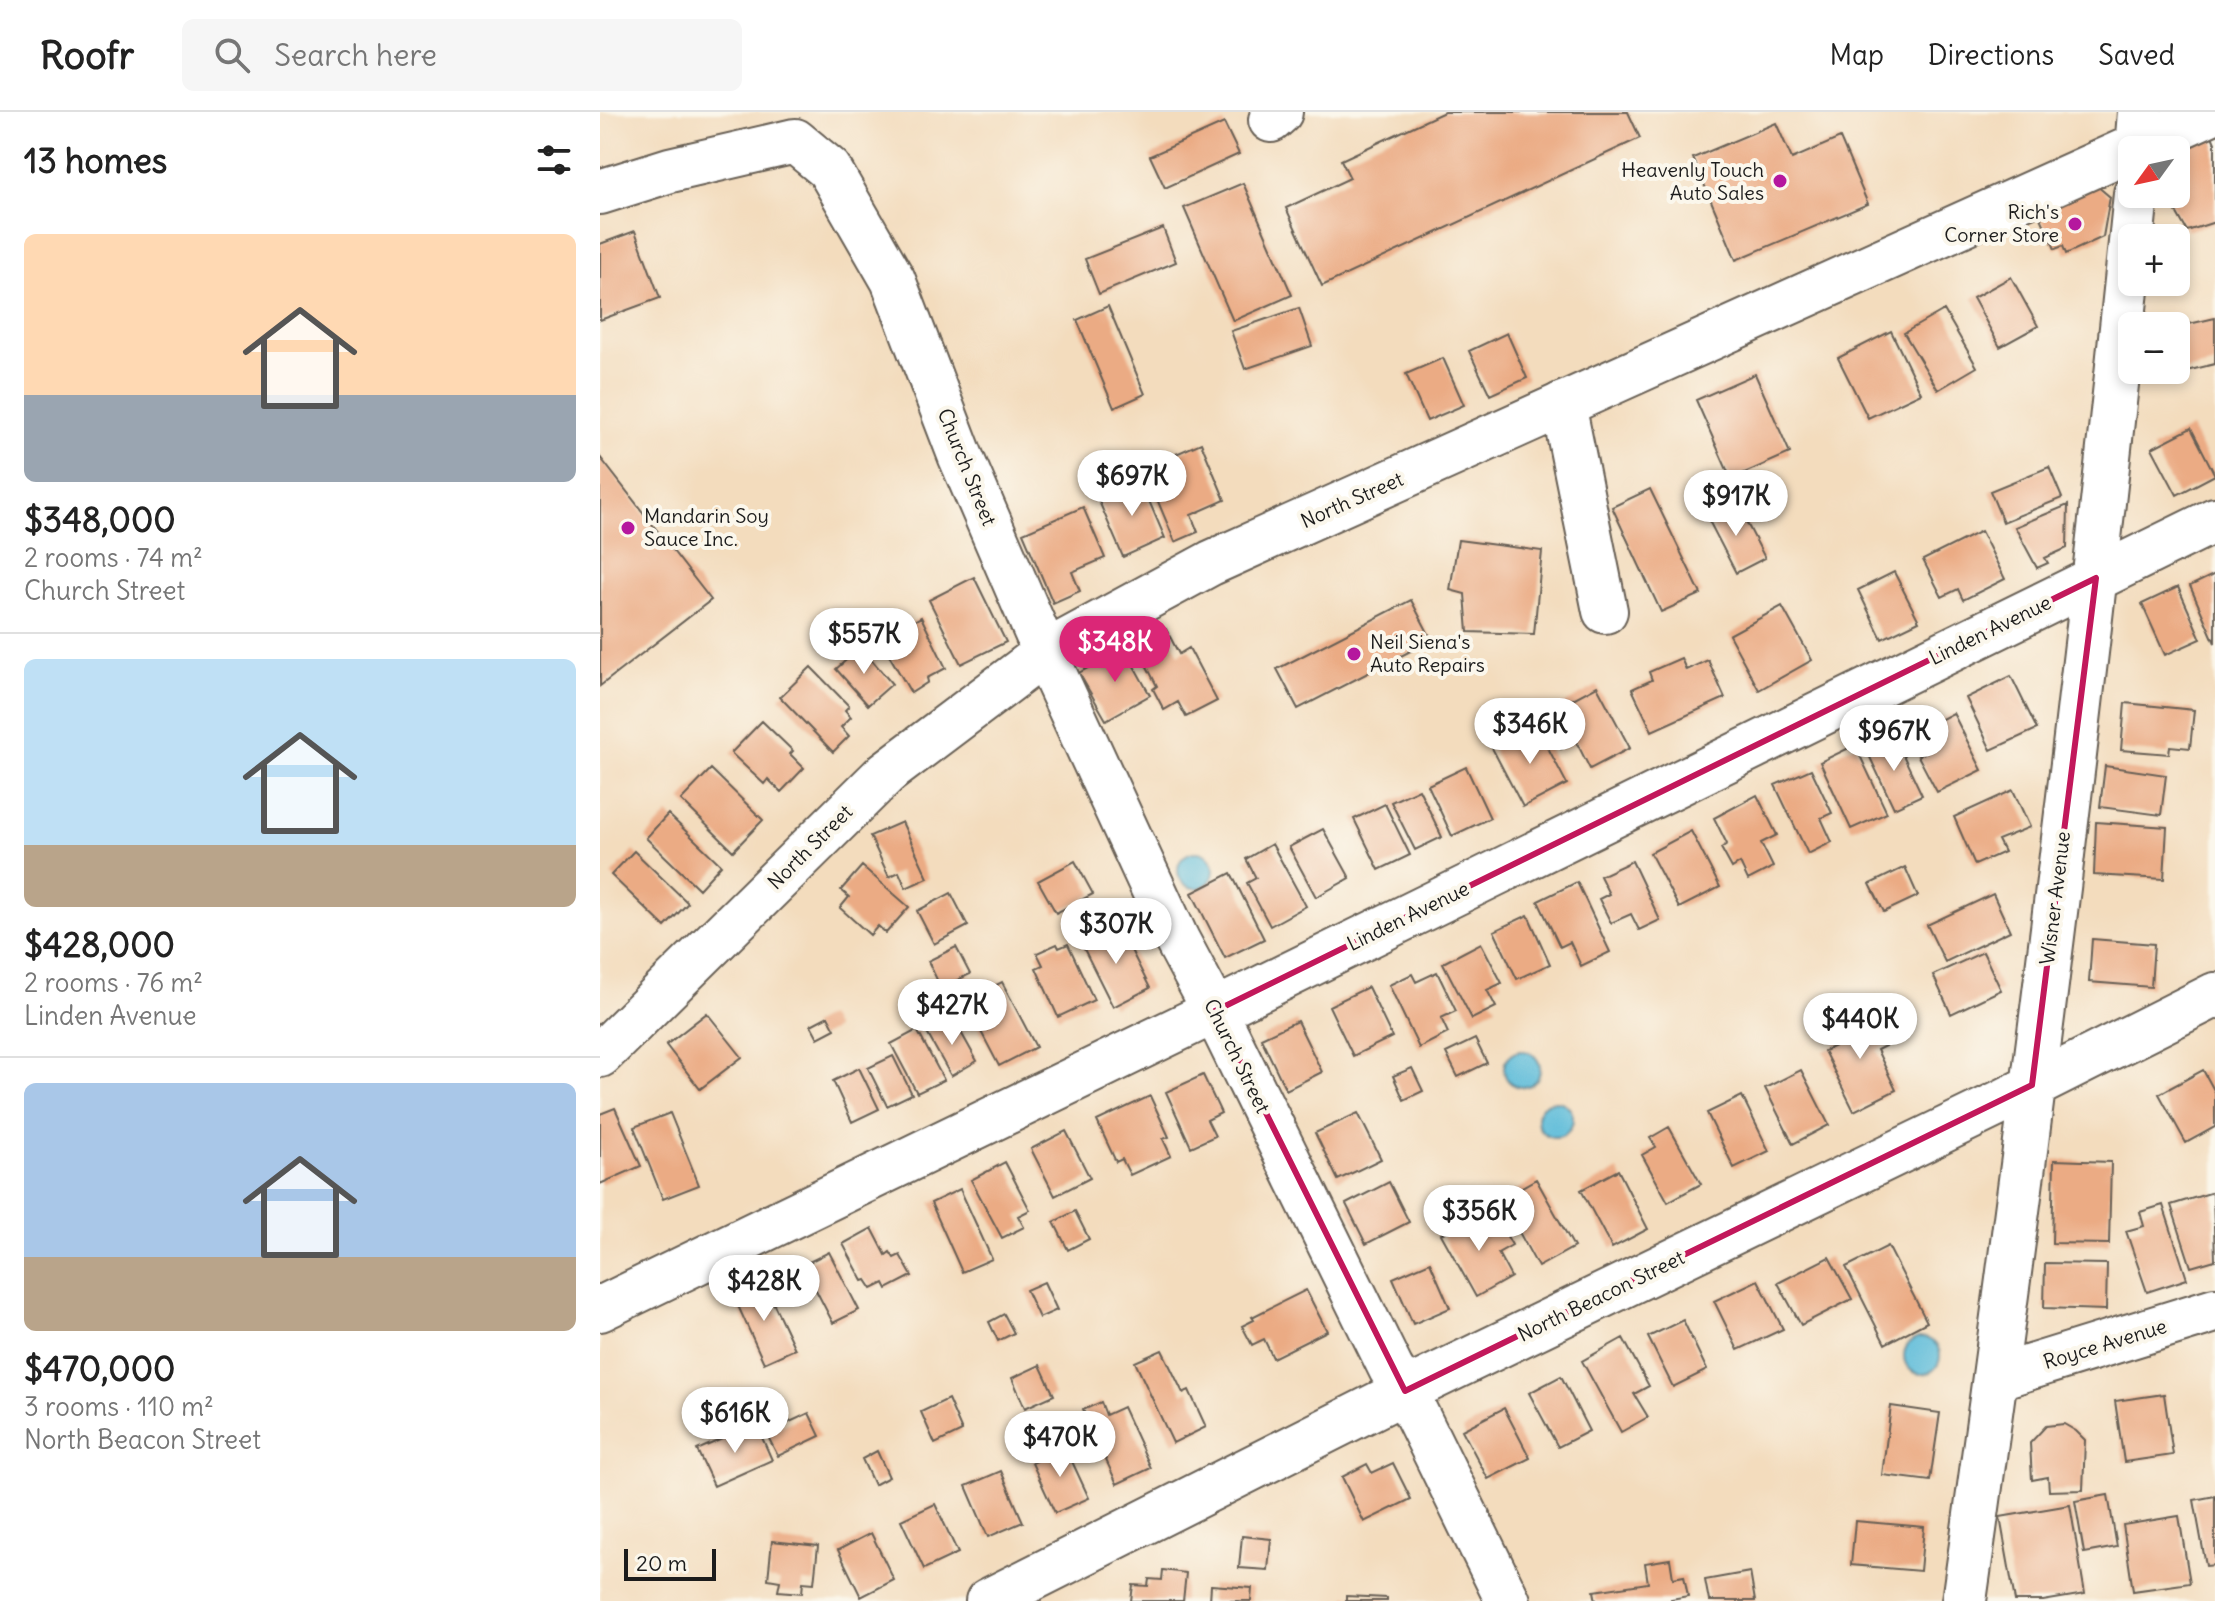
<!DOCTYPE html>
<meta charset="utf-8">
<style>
:root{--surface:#fff;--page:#f6f6f6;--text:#222;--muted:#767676;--line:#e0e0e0;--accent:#db2777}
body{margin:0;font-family:Delius,sans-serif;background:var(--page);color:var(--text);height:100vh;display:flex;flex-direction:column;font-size:30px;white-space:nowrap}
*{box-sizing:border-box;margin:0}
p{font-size:26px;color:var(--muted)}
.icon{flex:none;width:44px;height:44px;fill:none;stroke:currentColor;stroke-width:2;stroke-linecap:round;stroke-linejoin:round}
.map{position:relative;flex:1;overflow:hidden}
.side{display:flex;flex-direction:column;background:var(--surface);width:600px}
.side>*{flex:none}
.needle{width:52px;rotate:237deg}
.fabs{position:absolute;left:1518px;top:24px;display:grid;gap:16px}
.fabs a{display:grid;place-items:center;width:72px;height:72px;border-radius:12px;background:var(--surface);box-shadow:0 4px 12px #0003;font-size:40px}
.scale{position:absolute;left:24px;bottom:20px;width:92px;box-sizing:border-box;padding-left:8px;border:4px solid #1c1c1c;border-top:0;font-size:22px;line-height:28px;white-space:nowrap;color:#1c1c1c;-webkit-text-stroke:6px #fbf7ec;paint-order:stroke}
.price{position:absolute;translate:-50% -68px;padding:0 18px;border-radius:28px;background:#fff;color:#222;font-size:26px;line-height:52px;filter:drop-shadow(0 2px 4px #0008)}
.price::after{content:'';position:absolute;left:50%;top:48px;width:24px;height:18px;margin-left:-12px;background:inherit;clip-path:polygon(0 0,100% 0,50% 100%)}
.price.on{background:var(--accent);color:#fff}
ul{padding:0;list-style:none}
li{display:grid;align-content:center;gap:16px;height:424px;padding:0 24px}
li+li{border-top:2px solid var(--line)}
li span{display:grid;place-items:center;height:248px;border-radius:12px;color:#555}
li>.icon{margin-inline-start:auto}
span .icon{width:144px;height:144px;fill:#fffc;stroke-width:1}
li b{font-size:34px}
h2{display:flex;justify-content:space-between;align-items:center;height:96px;padding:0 24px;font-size:34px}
header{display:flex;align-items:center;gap:48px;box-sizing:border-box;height:112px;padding:0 40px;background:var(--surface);border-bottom:2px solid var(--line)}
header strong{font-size:38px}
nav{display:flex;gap:44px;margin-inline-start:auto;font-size:28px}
.search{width:560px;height:72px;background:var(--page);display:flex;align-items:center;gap:20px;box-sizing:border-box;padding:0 28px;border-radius:12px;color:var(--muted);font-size:30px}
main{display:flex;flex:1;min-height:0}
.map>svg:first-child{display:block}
.water{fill:#5bbbd9;stroke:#3c6c7a;stroke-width:2}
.building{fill:#ebab84}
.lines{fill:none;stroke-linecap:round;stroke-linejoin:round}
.minor-casing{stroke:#675f54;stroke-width:48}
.major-casing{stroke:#675f54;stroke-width:48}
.minor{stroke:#fff;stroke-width:44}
.major{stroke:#fff;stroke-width:44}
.marked{fill:none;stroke:#c2185b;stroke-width:6;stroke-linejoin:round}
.poi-dot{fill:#b5179e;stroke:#fbf7ec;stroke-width:3}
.labels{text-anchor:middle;stroke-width:8;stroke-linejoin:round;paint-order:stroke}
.poi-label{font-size:20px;fill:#1c1c1c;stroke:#fbf7ec;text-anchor:end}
.street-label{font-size:20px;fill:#1c1c1c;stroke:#fbf7ec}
</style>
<header>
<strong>Roofr</strong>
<div class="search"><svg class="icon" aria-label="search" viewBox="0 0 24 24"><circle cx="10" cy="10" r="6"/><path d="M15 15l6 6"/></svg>Search here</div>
<nav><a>Map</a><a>Directions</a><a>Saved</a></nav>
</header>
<main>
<section class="side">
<h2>13 homes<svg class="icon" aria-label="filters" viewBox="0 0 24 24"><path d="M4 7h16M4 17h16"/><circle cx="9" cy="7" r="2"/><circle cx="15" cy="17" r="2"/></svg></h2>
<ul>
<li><span style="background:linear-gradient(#ffd9b3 65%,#9aa5b1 0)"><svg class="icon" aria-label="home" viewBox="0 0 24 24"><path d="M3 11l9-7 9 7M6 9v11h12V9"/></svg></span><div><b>$348,000</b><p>2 rooms · 74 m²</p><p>Church Street</p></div></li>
<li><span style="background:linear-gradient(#bfe0f5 75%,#b9a48a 0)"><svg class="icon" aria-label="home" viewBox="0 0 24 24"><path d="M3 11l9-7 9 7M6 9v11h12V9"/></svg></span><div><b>$428,000</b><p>2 rooms · 76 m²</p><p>Linden Avenue</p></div></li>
<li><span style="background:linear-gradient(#a9c7e8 70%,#b9a48a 0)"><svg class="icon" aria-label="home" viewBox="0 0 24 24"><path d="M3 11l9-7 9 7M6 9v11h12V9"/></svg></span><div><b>$470,000</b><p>3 rooms · 110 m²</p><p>North Beacon Street</p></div></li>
</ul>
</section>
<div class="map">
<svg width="1615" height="1489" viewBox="0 0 1615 1489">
<rect width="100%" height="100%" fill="#fbf7ec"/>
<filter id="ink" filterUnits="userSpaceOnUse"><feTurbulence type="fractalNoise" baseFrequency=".0125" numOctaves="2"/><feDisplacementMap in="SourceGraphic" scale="16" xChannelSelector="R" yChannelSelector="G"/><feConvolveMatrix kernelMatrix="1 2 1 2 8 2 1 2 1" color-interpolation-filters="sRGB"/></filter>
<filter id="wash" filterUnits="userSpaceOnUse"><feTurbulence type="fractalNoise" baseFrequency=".006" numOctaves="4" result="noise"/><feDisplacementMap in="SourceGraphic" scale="32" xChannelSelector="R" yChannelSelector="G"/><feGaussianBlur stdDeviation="1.8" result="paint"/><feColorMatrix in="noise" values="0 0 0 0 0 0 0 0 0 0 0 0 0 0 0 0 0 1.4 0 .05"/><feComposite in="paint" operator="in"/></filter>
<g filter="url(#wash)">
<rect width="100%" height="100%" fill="#f3dcbd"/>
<path class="water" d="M578 758a18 18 0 1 1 36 0a18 18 0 1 1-36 0Z
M904 957a18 18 0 1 1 36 0a18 18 0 1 1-36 0Z
M937 1007a18 18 0 1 1 36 0a18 18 0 1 1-36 0Z
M1304 1244a18 18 0 1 1 36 0a18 18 0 1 1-36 0Z"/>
<g id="blocks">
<path class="building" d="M844 0H1028L1040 26 722 174 686 96 750 66 741 48Z
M624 11 639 42 565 76 550 44Z
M1176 11 1192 47 1240 26 1268 92 1136 148 1093 46Z
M1610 19 1615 31V110L1587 119 1566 82H1576V38Z
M643 71 692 183 633 209 584 96Z
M1496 73 1510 85 1503 125 1466 142 1463 134 1455 137 1438 99Z
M563 116 576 150 499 182 485 147Z
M35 119 60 186 0 208V132Z
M1411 165 1438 214 1400 235 1373 186Z
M508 194 545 282 514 296 477 208Z
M699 196 712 234 645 257 631 219Z
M1344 198 1377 255 1338 278 1304 221Z
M1615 206V252L1562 265 1561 258H1576V215Z
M1291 219 1321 281 1268 306 1238 246Z
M907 221 927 266 890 283 869 239Z
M843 246 864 293 827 309 806 262Z
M1155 262 1190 341 1131 367 1096 288Z
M1591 316 1615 363 1577 383 1552 336Z
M601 331 625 388 591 403 598 420 575 430 544 356Z
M0 345 111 488 0 574Z
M1449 355 1462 386 1403 410 1390 379Z
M540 368 565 426 523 445 498 387Z
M1050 377 1101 482 1061 500 1012 395Z
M1136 390 1165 446 1136 461 1107 405Z
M1468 393 1467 436 1445 446 1448 451 1437 456 1415 415Z
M483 395 505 446 472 460 480 479 453 491 423 421Z
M1381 419 1405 467 1363 488 1358 477 1342 485 1323 448Z
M858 428 942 439 934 522 868 520 865 482 850 478Z
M1294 460 1319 509 1282 527 1258 478Z
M1615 462V531L1590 474Z
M374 465 406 530 361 552 329 488Z
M1578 475 1601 527 1565 543 1542 492Z
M811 488 832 528 698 597 677 557Z
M1182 494 1212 548 1159 578 1129 523Z
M321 505 346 556 327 566 328 570 311 581 281 529Z
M566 517 579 542 589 536 617 589 586 605 578 590 564 598 553 577 557 574 536 533Z
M261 535 292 572 268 593 236 557Z
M524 536 550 583 506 608 479 561Z
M1081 546 1086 558 1108 548 1125 586 1052 619 1032 577 1052 568 1049 560Z
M211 555 249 594 245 598 251 605 241 615 249 624 233 640 180 585Z
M1411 564 1437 617 1391 638 1366 586Z
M997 574 1030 636 990 657 976 629 961 637 943 603Z
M1525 591 1594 598 1590 636 1570 634 1569 642 1521 638Z
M1353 601 1382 658 1337 680 1318 644 1327 639 1317 620Z
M162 609 193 639 190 642 204 656 181 680 168 667 164 672 131 641Z
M936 613 967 672 923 695 892 636Z
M1295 626 1322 683 1294 696 1267 639Z
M1255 633 1287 701 1251 717 1220 650Z
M1505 654 1566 663 1561 703 1500 695Z
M866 655 890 706 852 724 828 673Z
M111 657 163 708 133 739 81 688Z
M1211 657 1232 701 1221 706 1232 730 1208 742 1175 673Z
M819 677 842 725 815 738 791 690Z
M1413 678 1430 715 1398 728 1404 740 1375 753 1354 705Z
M1157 683 1177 723 1161 731 1173 755 1148 768 1140 751 1132 756 1121 736 1127 732 1114 706Z
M785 692 810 743 779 758 754 707Z
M68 702 121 753 99 777 46 726Z
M302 710 328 766 306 776 299 760 289 765 270 724Z
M1496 710 1567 715 1564 767 1494 763Z
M723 717 750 766 716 785 689 735Z
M1091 719 1120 775 1079 796 1050 741Z
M672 732 706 794 670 814 647 771 656 766 646 747Z
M34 739 88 791 65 815 11 763Z
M475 749 493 782 456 801 438 769Z
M1032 749 1060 808 1039 818 1031 802 1011 811 999 787 1009 782 1000 764Z
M262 754 309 795 286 821 278 814 270 823 240 796 249 785 241 778Z
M1305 755 1318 784 1284 800 1270 772Z
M631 761 664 827 625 846 592 781Z
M977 770 1010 840 981 854 970 830 960 835 938 789Z
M351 781 368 814 334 832 317 799Z
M1393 782 1410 819 1345 850 1327 813Z
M928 803 950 852 917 867 894 819Z
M519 814 550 876 513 895 482 833Z
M1492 827 1554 832 1551 875 1489 870Z
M881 831 902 871 887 878 896 895 872 907 843 851Z
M457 832 459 836 468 832 494 888 458 905 436 856 443 853 437 841Z
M356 835 370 862 341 876 328 849Z
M1383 840 1401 878 1351 902 1333 863Z
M837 860 856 899 841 906 848 921 819 936 789 873 812 862 816 870Z
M402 870 436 935 399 954 365 889Z
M768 875 792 925 753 944 729 894Z
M1269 898 1287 933 1277 938 1296 978 1254 999 1224 939 1237 933 1230 917Z
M107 901 142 945 100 977 66 933Z
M228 904 235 917 218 926 211 913Z
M353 906 377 949 351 964 327 921Z
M697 909 722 960 686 978 661 926Z
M317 918 344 968 317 981 291 932Z
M875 927 887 951 858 965 846 941Z
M293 944 312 982 287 994 268 956Z
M259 956 279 997 252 1010 233 969Z
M812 956 823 979 804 988 793 964Z
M1201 958 1229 1013 1193 1032 1165 976Z
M1603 958 1615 980V1015L1586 1031 1559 982Z
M603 963 621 1001 607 1008 615 1024 591 1035 566 980Z
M550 984 569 1025 563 1027 571 1044 530 1063 522 1047 516 1050 497 1009Z
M1142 984 1169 1039 1134 1056 1107 1001Z
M15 996 41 1054 0 1072V1002Z
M70 1001 99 1073 63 1087 34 1015Z
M758 1001 781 1047 738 1068 715 1021Z
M1069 1015 1101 1072 1068 1090 1042 1043 1056 1035 1050 1026Z
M466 1019 490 1066 455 1084 431 1037Z
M1454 1048 1511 1050 1509 1132 1452 1131Z
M405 1050 430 1098 418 1104 424 1115 402 1126 371 1068Z
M1018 1058 1048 1117 1012 1136 981 1078Z
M936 1067 974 1135 938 1155 901 1087Z
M789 1070 809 1110 766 1132 746 1092Z
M360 1077 392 1147 362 1160 331 1091Z
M1613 1080 1615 1148 1591 1155 1571 1093Z
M1563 1093 1587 1167 1547 1180 1526 1119 1544 1114 1540 1100Z
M475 1099 489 1127 468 1138 454 1110Z
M878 1103 884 1114 897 1107 912 1133 898 1141 911 1165 876 1185 841 1122Z
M272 1116 286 1143 290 1140 294 1146 300 1143 312 1164 287 1177 284 1171 272 1177 266 1168 263 1169 243 1132Z
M1288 1134 1327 1210 1285 1232 1246 1155Z
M229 1140 259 1198 233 1211 203 1153Z
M1229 1145 1252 1187 1201 1213 1178 1171Z
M830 1150 850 1196 813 1212 793 1166Z
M1445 1151 1507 1152 1506 1198 1444 1196Z
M1158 1168 1183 1217 1138 1238 1114 1189Z
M444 1170 457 1198 439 1206 426 1178Z
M164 1171 195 1237 164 1251 134 1185Z
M706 1178 727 1219 673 1246 664 1227 652 1233 642 1214 654 1208 652 1205Z
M404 1202 414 1221 398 1229 389 1210Z
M1083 1208 1107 1258 1073 1275 1048 1225Z
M1023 1226 1049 1274 1034 1282 1048 1305 1021 1320 982 1249Z
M562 1238 583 1281 589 1278 606 1315 573 1331 535 1250Z
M440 1253 454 1283 425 1296 412 1266Z
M961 1264 989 1319 958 1335 929 1281Z
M1564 1282 1573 1343 1524 1350 1515 1289Z
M348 1287 362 1319 335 1332 321 1300Z
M501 1290 506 1303 523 1295 551 1356 517 1372 483 1298Z
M1291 1294 1340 1301 1330 1369 1282 1363Z
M904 1296 930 1346 888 1367 862 1318Z
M209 1301 220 1324 178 1344 166 1321Z
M156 1312 172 1348 114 1374 97 1338Z
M1464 1312 1476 1319 1485 1328 1483 1378 1449 1379 1448 1365 1432 1368 1430 1331 1446 1314Z
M463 1330 489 1386 455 1401 432 1351 449 1343 446 1338Z
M277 1339 289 1365 274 1373 262 1347Z
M793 1351 811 1387 764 1410 742 1365 767 1352 772 1361Z
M401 1359 423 1410 388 1425 366 1374Z
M1508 1383 1517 1435 1484 1441 1475 1389Z
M1615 1384V1453L1606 1454 1594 1388Z
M335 1392 358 1441 324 1457 301 1408Z
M1470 1393 1485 1482 1443 1489H1415L1400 1405Z
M1579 1404 1590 1471 1533 1479 1523 1413Z
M1255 1409 1324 1415 1320 1459 1251 1453Z
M271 1421 294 1468 261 1485 238 1438Z
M642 1424 671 1427 668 1458 639 1456Z
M172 1429 218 1434 214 1471 203 1470 202 1481 178 1479 180 1469 168 1467Z
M1070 1447 1073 1466 1084 1464 1088 1484 1071 1487V1489H996L994 1479 1048 1471 1045 1451Z
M563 1458 586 1461 583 1489H531L533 1473 548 1474 549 1467 562 1468Z
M1150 1460 1155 1489H1109L1105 1468Z
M611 1473 652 1476 651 1489H610Z
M746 1484 787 1486V1489H746Z"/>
</g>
</g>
<g filter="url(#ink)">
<use href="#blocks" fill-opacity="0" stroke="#675f54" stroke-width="2"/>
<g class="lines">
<defs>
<path id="minor" d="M671 8 680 0
M1537 38 1540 0
M0 80 70 58 195 29 229 57 293 168 360 343 457 568 577 828 615 899 791 1257 805 1279 908 1489
M963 292 1005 499
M0 1197 615 899 1615 408
M1395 1266 1615 1198
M388 1489 805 1279 1400 991 1615 883
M1364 1489C1430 1021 1488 552 1536 82"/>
<path id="major" d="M0 943 286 661 445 541 611 451 1612 0"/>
</defs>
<use href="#minor" class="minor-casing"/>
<use href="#major" class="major-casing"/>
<use href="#minor" class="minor"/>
<use href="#major" class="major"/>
</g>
</g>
<path class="marked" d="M1496 466 1432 973 805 1279 615 899Z"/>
<g class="poi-dot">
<circle cx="1180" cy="69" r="8"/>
<circle cx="1475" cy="112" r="8"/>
<circle cx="28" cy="416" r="8"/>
<circle cx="754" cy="542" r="8"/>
</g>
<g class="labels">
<g class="poi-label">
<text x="1164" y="65">Heavenly Touch<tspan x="1164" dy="23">Auto Sales</tspan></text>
<text x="1459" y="107">Rich's<tspan x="1459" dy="23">Corner Store</tspan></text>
<text x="44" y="411" text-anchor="start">Mandarin Soy<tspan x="44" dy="23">Sauce Inc.</tspan></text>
<text x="770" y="537" text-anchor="start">Neil Siena's<tspan x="770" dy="23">Auto Repairs</tspan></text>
</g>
<g class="street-label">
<text transform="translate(367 355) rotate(68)" y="7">Church Street</text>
<text transform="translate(752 388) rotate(-24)" y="7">North Street</text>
<text transform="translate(1390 518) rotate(-26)" y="7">Linden Avenue</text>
<text transform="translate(210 735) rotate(-45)" y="7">North Street</text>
<text transform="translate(1455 786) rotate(-83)" y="7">Wisner Avenue</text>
<text transform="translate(808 804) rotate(-26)" y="7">Linden Avenue</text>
<text transform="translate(637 944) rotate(64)" y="7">Church Street</text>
<text transform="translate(1001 1184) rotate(-26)" y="7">North Beacon Street</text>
<text transform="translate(1505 1232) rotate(-17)" y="7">Royce Avenue</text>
</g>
</g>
</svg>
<div class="fabs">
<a><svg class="needle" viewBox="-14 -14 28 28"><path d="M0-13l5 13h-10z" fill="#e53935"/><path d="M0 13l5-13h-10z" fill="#767676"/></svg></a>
<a>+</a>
<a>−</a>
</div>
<div class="scale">20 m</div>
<b class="price" style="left:532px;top:406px">$697K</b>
<b class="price" style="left:1136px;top:426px">$917K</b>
<b class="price" style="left:264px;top:564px">$557K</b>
<b class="price on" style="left:515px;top:572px">$348K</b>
<b class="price" style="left:930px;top:654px">$346K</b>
<b class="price" style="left:1294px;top:661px">$967K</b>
<b class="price" style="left:516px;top:854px">$307K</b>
<b class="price" style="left:352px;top:935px">$427K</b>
<b class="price" style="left:1260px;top:949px">$440K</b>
<b class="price" style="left:879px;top:1141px">$356K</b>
<b class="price" style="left:164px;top:1211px">$428K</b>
<b class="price" style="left:135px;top:1343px">$616K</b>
<b class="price" style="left:460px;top:1367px">$470K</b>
</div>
</main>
